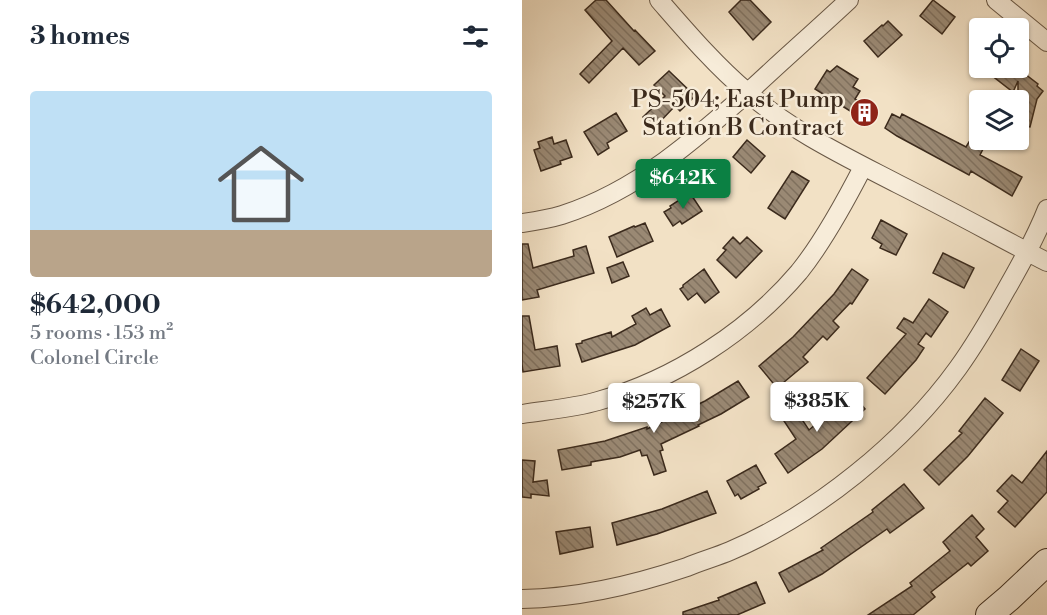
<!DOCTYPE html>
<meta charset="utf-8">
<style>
:root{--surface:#fff;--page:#f6f6f7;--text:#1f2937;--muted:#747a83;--line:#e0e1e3;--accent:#0b8043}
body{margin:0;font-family:"Libre Bodoni",serif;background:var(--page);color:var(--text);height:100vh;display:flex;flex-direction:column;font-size:22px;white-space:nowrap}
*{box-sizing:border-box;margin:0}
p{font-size:20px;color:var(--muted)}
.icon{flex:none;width:33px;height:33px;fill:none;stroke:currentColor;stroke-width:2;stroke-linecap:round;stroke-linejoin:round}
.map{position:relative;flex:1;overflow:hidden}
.panel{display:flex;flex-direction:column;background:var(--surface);width:522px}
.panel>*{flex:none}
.controls{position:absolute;left:447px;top:18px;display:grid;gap:12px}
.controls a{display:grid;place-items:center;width:60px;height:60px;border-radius:6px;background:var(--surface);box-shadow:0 2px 4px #0004;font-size:30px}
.price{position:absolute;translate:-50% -51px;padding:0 14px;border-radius:6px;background:#fff;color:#222;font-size:20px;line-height:39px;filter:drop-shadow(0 2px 3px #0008)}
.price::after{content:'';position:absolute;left:50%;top:36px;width:18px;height:14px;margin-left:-9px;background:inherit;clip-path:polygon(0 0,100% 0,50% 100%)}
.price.active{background:var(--accent);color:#fff}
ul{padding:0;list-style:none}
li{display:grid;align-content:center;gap:12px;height:318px;padding:0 30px}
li+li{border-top:2px solid var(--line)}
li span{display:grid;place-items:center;height:186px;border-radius:6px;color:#555}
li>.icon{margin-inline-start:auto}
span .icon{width:108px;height:108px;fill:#fffc;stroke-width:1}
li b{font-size:26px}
h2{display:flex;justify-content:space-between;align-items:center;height:72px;padding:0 30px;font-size:26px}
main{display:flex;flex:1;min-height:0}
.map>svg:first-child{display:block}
.building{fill:url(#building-back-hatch);stroke:#3b2a1c;stroke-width:1.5}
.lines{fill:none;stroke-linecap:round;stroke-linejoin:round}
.minor-casing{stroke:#695846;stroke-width:20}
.secondary-casing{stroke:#3b2a1c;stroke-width:28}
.minor{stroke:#f7ecd9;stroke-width:18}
.secondary{stroke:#f7ecd9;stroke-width:26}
.labels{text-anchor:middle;stroke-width:5;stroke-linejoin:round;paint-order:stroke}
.poi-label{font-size:24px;fill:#3b2a1c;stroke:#f7ecd9;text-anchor:end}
</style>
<main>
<section class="panel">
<h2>3 homes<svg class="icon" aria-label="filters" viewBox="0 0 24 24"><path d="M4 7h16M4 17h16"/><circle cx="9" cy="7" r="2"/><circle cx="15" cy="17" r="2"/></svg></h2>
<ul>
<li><span style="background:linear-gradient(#bfe0f5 75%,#b9a48a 0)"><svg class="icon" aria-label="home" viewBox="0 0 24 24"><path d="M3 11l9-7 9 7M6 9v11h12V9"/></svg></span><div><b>$642,000</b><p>5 rooms · 153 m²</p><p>Colonel Circle</p></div></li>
</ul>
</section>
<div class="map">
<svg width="525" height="615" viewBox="0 0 525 615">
<defs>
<pattern id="building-back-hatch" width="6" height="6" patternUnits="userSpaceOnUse" patternTransform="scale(1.5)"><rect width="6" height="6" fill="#9a8974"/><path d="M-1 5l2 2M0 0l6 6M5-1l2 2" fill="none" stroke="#7f705e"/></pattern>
</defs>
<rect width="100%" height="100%" fill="#f2e1c5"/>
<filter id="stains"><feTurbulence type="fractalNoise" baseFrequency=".00333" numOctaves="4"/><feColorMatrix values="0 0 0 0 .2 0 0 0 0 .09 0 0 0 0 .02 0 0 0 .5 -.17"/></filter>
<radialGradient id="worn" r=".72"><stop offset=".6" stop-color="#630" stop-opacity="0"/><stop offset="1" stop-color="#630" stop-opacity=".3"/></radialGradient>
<path class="building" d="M74 0H84L112 31 113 30 133 51 117 65 101 48 67 83 58 74 90 41 63 10Z
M219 0H228L249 22 231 40 207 12Z
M411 0 433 17 420 34 398 16Z
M366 21 380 35 356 57 342 41 360 25 361 26Z
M315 66 336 79 331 87 338 91 333 99 352 110 344 121 293 89 305 70 308 72Z
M460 68H495L516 84 515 86 521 91 515 99 508 127 496 125V81L491 92Z
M147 71 173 96 158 111 153 106 132 128 121 117 143 96 132 85Z
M94 113 105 131 85 143 87 148 76 155 62 132Z
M370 114 378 118 380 114 444 147 447 142 461 149 458 155 500 177 490 196 449 171 447 175 375 136 363 128Z
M30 137 32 144 44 140 50 157 38 161 39 164 19 171 12 150 18 148 16 142Z
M225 140 243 156 229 173 211 157Z
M270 171 287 181 263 219 246 208Z
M168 193 180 211 160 224 158 221 151 226 142 212 149 208 148 206Z
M359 220 385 234 374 255 358 248 360 244 350 238Z
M123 223 131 241 95 257 87 237 112 226 113 227Z
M211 237 218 244 225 237 240 251 214 278 195 260 204 250 201 248Z
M0 244H6L11 268 52 256 51 250 64 246 72 273 15 290 17 297 0 300Z
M421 253 452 268 442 288 411 273Z
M101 262 107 276 90 283 85 268Z
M182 269 197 292 183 303 175 293 166 300 158 289 161 287V285Z
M330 269 346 280 330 304 328 303 311 321 317 327 305 340 301 336 281 357 286 362 255 388 237 366 271 337 312 294Z
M407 299 426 312 409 337 404 333 396 344 402 348 394 360 363 394 345 378 384 334 375 328 382 318 391 323Z
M124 308 128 315 139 309 148 326 113 345 60 362 54 344 60 343V341L89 332 90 337 114 324 110 316Z
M0 316H7L13 350 35 346 38 366 1 372 0 364Z
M499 349 517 361 498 391 480 380Z
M216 381 227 397 199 414 176 425 177 426 139 444 141 450 138 451 144 471 132 475 125 455 120 456 118 450 98 457 69 462V465L40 470 36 450 83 441 125 427V429L183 401Z
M330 393 343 409 300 449 266 473 253 454 274 439 262 421 275 412 287 430Z
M463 398 481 413 446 456 417 485 402 470 440 433 437 431Z
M525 451V492L493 527 476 512 486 501 475 491 490 475 500 483Z
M0 460 13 461 11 482 25 480 27 496 9 494V498L0 497Z
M234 465 244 483 236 487 237 489 219 499 216 494 213 496 205 481Z
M382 484 402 508 368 533 365 529 300 574 267 592 257 573 301 550 299 548 351 512 350 510Z
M185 491 194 513 135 534 95 545 90 523 140 509Z
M450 515 462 529 454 537 466 551 449 566 446 563 409 592 413 597 391 615H346L390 586 388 583 428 551 421 542Z
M68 527 71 547 38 554 34 532Z
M234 582 243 603 215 615H161V612L197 600 196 598Z"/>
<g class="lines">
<defs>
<path id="minor" d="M137 0C165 32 193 65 225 92 269 131 324 157 376 184 426 209 475 236 525 262
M474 0 525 42
M0 223C14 221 27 219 40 215 115 191 175 138 233 86 264 57 296 29 327 0
M0 414C26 410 52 408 76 401 152 380 227 331 277 272 302 241 323 202 341 167
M0 599C56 598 112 585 165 567 179 561 194 557 208 551 293 515 382 443 436 368 454 343 469 317 484 290 499 264 514 237 525 209"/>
<path id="secondary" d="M467 615 487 598 525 562"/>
</defs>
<use href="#minor" class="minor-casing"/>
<use href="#secondary" class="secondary-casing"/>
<use href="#minor" class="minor"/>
<use href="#secondary" class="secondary"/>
</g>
<defs>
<symbol id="building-disc" viewBox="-11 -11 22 22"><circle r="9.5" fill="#8f2418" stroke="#f7ecd9"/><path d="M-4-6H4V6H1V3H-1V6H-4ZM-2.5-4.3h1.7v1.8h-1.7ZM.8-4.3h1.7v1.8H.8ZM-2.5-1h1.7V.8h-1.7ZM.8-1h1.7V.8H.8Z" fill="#fff"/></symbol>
</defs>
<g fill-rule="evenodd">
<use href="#building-disc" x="326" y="96" width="33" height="33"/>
</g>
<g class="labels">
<g class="poi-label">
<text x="322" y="107">PS-504; East Pump<tspan x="322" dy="28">Station B Contract</tspan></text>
</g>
</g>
<rect width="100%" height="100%" filter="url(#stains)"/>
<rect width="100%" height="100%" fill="url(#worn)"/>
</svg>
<div class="controls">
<a><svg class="icon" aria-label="locate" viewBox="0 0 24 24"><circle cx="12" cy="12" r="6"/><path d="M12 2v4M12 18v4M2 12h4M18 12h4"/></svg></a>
<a><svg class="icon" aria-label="layers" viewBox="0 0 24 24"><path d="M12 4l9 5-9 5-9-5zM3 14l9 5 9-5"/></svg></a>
</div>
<b class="price active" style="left:161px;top:210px">$642K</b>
<b class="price" style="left:295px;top:433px">$385K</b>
<b class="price" style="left:132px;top:434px">$257K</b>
</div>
</main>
